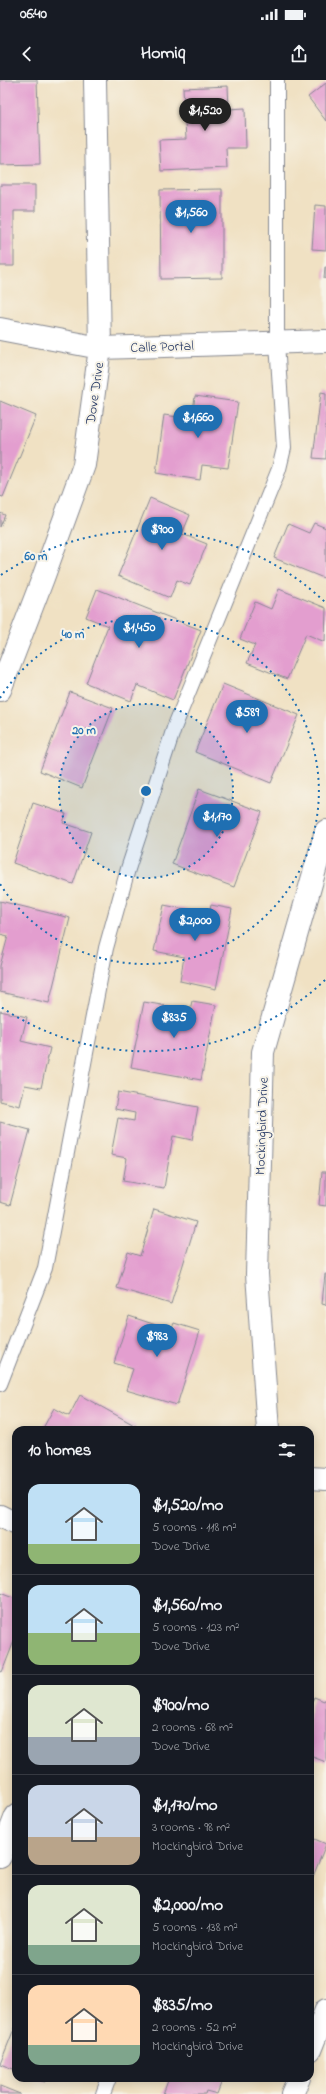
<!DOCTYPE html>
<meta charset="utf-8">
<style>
:root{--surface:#171b24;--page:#20242c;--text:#f1f3f6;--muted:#9ea1a6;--line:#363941;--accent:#1f6fb2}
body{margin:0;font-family:"Indie Flower",sans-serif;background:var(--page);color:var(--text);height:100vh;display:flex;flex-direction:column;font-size:15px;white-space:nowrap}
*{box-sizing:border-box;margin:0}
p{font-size:13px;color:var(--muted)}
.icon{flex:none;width:22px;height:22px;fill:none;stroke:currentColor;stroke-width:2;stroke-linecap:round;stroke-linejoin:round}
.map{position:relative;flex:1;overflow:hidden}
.drawer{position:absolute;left:12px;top:1346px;width:302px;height:656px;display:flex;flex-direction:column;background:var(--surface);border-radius:12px;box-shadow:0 2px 10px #0003}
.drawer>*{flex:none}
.price{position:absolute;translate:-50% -34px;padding:0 9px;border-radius:14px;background:var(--accent);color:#fff;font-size:13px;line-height:26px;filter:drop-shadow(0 1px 2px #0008)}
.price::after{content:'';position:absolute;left:50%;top:24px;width:12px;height:9px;margin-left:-6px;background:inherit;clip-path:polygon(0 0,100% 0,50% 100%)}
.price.selected{background:#222;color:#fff}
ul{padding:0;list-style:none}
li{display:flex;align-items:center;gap:12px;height:100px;padding:0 16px}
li+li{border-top:1px solid var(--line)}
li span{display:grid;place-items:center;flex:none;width:112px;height:80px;border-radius:12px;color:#555}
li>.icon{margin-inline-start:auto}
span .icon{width:48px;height:48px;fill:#fffc;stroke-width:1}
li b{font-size:17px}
h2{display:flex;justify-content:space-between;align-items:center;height:48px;padding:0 16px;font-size:17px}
.status{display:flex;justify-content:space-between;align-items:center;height:28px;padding:0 20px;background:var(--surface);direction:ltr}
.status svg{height:11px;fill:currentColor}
header{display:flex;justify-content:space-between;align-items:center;height:52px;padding:0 16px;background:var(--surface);font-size:18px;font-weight:800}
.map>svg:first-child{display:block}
.building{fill:#e39ecf}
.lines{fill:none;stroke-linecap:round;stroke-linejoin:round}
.lane-casing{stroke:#868890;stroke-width:16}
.street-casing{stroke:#868890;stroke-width:24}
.lane{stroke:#fff;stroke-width:14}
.street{stroke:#fff;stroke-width:22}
.ring{fill:none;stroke:#1f6fb2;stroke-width:2;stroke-dasharray:2 4}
.labels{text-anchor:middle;stroke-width:4;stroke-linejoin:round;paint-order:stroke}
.street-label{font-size:14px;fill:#1b2f5e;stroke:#f7f3e8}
.centre{fill:#1f6fb2;stroke:#f7f3e8;stroke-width:2}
.ring-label{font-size:12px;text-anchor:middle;font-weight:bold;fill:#1f6fb2;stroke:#f7f3e8;stroke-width:4;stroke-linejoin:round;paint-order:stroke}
</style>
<div class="status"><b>06:40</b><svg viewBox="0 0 49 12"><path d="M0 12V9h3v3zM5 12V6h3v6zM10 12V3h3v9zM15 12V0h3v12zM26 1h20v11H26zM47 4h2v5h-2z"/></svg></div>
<header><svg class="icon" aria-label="back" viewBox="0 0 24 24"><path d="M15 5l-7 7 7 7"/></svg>Homiq<svg class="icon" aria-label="share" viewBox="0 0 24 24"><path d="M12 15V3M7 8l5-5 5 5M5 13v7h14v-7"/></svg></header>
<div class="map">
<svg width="326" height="2014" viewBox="0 0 326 2014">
<rect width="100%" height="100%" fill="#f7f3e8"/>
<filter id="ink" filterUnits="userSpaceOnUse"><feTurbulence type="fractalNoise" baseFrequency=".025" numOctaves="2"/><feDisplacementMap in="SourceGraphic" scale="8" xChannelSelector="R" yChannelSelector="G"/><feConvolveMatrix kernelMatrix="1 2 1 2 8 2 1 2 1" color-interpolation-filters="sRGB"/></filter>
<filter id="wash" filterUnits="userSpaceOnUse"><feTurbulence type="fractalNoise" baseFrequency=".012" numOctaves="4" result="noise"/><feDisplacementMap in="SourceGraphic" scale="16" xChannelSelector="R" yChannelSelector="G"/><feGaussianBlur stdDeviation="0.9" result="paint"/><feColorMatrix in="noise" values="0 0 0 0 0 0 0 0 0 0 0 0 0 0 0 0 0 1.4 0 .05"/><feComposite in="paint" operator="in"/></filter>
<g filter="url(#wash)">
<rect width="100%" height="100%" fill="#f0e1c3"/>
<g id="blocks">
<path class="building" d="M0 0H37L40 84 0 85Z
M326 3V41L308 17Z
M228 6 229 29 245 28 246 68H226L227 88 161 91 159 60 186 59 183 8Z
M0 105H35V131H14V186H0Z
M222 109V198L161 199 160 110Z
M315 125 326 126V170L312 169Z
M325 187H326V199L324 198Z
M321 312 326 313V379L313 378Z
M195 316 238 322 228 388 202 385 200 400 156 393 164 335 192 339Z
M0 321 36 336 3 417 0 416Z
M150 418 190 435 182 454 207 464 190 505 177 500 170 518 118 496Z
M0 433 5 435 0 447Z
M314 443 326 448V499L274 478 288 444 309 453Z
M97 509 201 550 173 620 137 605 131 621 86 603 108 546 86 537Z
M279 509 326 528 325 562 306 554 287 599 247 583 255 565 240 559 255 522 271 529Z
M223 604 299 635 271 703 195 672Z
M70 612 113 628 82 708 40 691Z
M199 709 262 732 234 807 172 784Z
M33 723 66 734 63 743 91 752 73 804 13 783Z
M0 821 70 838 49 923 0 912V886L8 856 0 854Z
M164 825 209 834 211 825 232 829 216 909 180 901 184 877 154 871Z
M192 921 216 925 201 1000 131 987 144 922 190 930Z
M0 931 27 937 21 961 50 968 41 1008 25 1005 20 1026 0 1021Z
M118 1012 198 1027 192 1060 173 1056 164 1108 123 1101 127 1078 111 1075 118 1038 134 1041 135 1033 115 1029Z
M0 1042 30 1050 10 1125 0 1122Z
M322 1092H326V1126L319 1125Z
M154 1129 196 1142 171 1224 117 1208 128 1172 140 1176Z
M325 1194H326V1225L322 1224Z
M129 1236 171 1250 174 1243 200 1251 177 1325 126 1310 133 1289 114 1283Z
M80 1315 136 1346 133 1350H42L54 1328 69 1336Z
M0 1513 16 1519V1556L2 1592 0 1591Z
M314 1617 324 1621 326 1618V1682L310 1676V1626Z
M310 1757 326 1764 310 1804Z
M16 1944V1990L0 1984Z
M34 1998H47L45 2002Z
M169 1998H223L217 2014 206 2011 205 2014H163Z
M0 2006 20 2014H0Z"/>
</g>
</g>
<g filter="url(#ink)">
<use href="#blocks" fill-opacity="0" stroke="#868890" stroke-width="1"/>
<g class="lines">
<defs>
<path id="lane" d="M0 1304 45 1188 106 868 128 789 174 648 279 389 284 368 277 263V0
M103 2014 109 1998"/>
<path id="street" d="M0 249 100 268 326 261
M0 610 43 498 84 385 100 268 95 0
M268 1350 257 1194 263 972 326 751
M310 1398 326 1399
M0 1436 16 1444
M0 1777 16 1736
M310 1970 326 1930
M292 2014 299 1998"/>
</defs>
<use href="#lane" class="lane-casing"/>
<use href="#street" class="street-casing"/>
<use href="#lane" class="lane"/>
<use href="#street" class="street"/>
</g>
</g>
<circle cx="146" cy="711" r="87" fill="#1f6fb2" fill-opacity=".12"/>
<g class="ring">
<circle cx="146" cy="711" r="87"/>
<path d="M0 618A173 173 0 1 1 0 804"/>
<path d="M325 900A260 260 0 0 1 1 927M1 495A260 260 0 0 1 325 522"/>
</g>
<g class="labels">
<g class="street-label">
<text transform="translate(162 266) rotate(-2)" y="5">Calle Portal</text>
<text transform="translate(94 313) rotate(-82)" y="5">Dove Drive</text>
<text transform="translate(261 1046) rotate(-88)" y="5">Mockingbird Drive</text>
</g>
</g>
<circle cx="146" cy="711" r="6" class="centre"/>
<g class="ring-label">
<text x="36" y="480">60 m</text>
<text x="73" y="558">40 m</text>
<text x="84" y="654">20 m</text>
</g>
</svg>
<b class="price selected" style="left:205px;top:52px">$1,520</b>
<b class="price" style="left:191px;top:154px">$1,560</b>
<b class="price" style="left:198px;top:359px">$1,660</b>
<b class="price" style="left:162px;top:471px">$900</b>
<b class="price" style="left:139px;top:569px">$1,450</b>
<b class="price" style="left:247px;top:654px">$589</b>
<b class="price" style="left:217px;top:758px">$1,170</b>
<b class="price" style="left:195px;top:862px">$2,000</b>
<b class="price" style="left:174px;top:959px">$835</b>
<b class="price" style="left:157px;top:1278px">$983</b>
<section class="drawer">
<h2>10 homes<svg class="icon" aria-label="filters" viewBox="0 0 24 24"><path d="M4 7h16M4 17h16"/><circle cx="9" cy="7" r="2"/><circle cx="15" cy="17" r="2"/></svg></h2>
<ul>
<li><span style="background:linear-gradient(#bfe0f5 75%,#8fb573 0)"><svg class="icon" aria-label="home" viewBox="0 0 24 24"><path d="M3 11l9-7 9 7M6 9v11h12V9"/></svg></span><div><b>$1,520/mo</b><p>5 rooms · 118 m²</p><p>Dove Drive</p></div></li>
<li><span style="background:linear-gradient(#bfe0f5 60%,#8fb573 0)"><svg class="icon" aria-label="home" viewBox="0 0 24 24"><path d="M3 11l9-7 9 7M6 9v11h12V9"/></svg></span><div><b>$1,560/mo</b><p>5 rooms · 123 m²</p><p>Dove Drive</p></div></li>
<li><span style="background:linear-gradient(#dfe7d0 65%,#9aa5b1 0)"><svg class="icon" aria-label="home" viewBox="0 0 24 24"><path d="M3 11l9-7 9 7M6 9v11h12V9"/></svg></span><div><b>$900/mo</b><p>2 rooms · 68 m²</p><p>Dove Drive</p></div></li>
<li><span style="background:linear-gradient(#c9d6e8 65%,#b9a48a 0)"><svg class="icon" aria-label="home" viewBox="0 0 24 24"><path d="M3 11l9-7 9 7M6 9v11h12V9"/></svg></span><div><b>$1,170/mo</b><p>3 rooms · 98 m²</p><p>Mockingbird Drive</p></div></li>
<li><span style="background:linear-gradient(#dfe7d0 75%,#7fa58c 0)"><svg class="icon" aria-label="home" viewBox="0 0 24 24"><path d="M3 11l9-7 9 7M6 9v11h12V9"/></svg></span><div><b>$2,000/mo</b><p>5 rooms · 138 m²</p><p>Mockingbird Drive</p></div></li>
<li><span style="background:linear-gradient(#ffd9b3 75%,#7fa58c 0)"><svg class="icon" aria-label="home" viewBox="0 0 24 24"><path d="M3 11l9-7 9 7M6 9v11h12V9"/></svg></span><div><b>$835/mo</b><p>2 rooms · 52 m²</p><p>Mockingbird Drive</p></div></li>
</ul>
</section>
</div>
